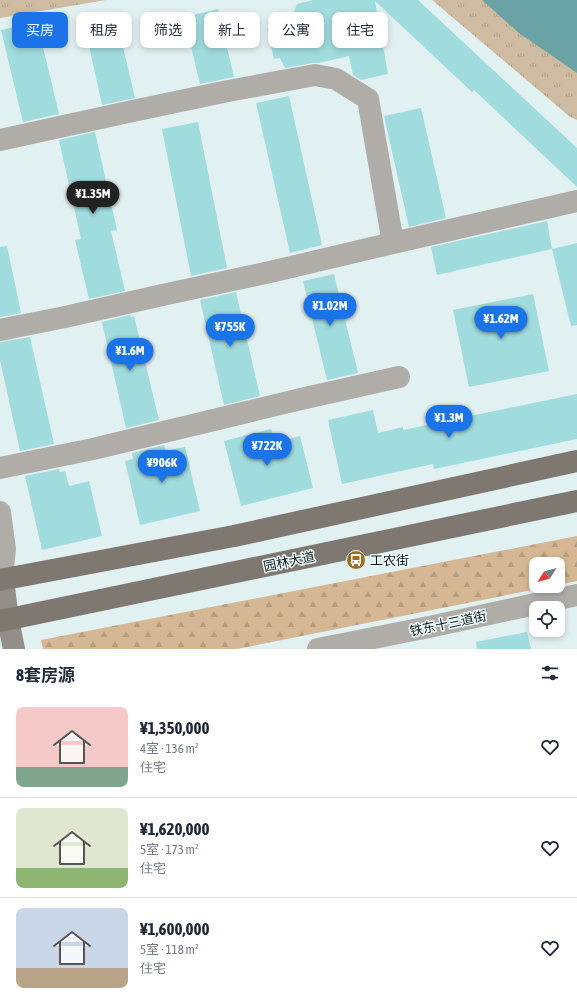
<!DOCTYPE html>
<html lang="zh">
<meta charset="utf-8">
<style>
:root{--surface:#fff;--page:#f2f2f3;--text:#1f2937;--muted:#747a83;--line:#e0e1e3;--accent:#1a73e8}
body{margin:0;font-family:"Asap Condensed","Noto Sans SC",sans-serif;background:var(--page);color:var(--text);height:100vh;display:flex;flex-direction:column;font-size:15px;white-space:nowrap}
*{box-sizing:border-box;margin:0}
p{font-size:13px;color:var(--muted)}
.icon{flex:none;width:22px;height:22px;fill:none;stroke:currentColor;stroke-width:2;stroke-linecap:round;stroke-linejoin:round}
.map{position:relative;height:649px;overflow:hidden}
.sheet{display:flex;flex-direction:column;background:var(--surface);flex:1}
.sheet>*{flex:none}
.top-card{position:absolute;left:12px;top:12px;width:553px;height:36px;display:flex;gap:8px}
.needle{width:26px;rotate:234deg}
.buttons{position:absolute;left:529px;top:557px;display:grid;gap:8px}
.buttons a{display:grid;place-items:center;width:36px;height:36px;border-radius:8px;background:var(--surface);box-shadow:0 2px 6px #0003;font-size:20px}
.price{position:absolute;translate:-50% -34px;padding:0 9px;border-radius:14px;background:var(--accent);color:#fff;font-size:13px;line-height:26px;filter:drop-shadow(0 1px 2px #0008)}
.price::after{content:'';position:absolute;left:50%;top:24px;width:12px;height:9px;margin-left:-6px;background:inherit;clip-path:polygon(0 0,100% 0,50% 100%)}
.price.current{background:#222;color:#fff}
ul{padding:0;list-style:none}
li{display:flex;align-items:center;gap:12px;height:100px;padding:0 16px}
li+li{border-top:1px solid var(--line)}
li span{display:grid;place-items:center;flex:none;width:112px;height:80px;border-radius:8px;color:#555}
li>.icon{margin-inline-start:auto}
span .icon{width:48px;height:48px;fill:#fffc;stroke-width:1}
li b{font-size:17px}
h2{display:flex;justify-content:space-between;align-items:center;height:48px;padding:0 16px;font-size:17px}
.tag{padding:0 14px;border-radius:8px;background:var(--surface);box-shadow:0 2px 6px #0003;font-size:14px;line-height:36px}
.tag.current{background:var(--accent);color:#fff}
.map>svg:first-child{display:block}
.forest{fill:url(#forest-firs)}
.park{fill:url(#park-tufts)}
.water{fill:#69a3a6}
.building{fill:#a0dbde}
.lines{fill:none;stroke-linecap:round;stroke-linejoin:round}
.street{stroke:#b0ada9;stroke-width:22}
.secondary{stroke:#938e88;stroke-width:22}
.primary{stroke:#7e7870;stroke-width:22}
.labels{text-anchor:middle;stroke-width:3;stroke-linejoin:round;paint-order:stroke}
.poi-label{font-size:13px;fill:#0d1313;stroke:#eefefe;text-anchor:start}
.street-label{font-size:13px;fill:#0d1313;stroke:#eefefe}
</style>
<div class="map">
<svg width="577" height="649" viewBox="0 0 577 649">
<defs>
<pattern id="forest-firs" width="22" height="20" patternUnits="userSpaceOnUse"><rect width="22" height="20" fill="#d5b893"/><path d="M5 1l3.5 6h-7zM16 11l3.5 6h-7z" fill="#b69d7e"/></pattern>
<pattern id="park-tufts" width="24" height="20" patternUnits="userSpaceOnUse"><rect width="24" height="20" fill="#cebba2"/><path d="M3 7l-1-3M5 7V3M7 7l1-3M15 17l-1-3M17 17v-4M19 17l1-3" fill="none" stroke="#b0a08b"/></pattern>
</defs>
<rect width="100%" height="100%" fill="#e1f0f1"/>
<path class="forest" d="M577 536V581L558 585V564H536V586H552L237 649H43L41 640Z"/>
<path class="park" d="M0 0H106L0 18Z
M432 0H577V120L569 116Z"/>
<path class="water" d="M482 0H577V73L519 33Z"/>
<path class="building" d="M313 0H418L577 148V187L474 90 472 92 375 1 388 74 361 80 353 75 349 56 319 63H313L285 68 280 58 274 59 267 28 282 25 287 18 292 17 297 4Z
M218 9 234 77 200 84 184 17Z
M37 22 59 114 23 122 1 30Z
M120 34 135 98 102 105 88 41Z
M289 96 322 245 290 253 256 103Z
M421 108 446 218 409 227 384 116Z
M198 122 227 268 191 276 162 129Z
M95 132 117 230 111 231 125 291 89 299 75 240 81 239 59 140Z
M547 221 552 249 437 275 431 247Z
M577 243V325L571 326 552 249Z
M7 246 21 313 0 317V247Z
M334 274 358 373 327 380 303 281Z
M236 292 260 396 224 405 200 300Z
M533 294 549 371 469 387 453 310Z
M130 315 131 317 134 316 159 420 126 428 102 322Z
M30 337 54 444 20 451 0 360V342Z
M577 394V439L434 469 433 464 342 484 328 420 373 410 378 433 403 427V430Z
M271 429 275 443 300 436 313 488 241 506 224 441Z
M164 445 166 451 185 447 200 511 140 525 125 461 133 459 132 453Z
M59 469 60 472 65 471 69 486 89 481 102 536 42 550 25 476Z
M527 632 531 649H477L476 642Z"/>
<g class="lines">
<path class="street" d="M0 140 128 112 228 91 315 75 336 79 368 99 393 243 270 272 167 294 65 317 0 330
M393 243 577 201
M0 468 93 449 301 399 399 377
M0 512 5 549 3 567V579
M318 649 429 627 577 595"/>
<path class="secondary" d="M3 579 8 620 14 649"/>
<path class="primary" d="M0 580 234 536 577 461
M0 621 577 501"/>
</g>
<defs>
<symbol id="bus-disc" viewBox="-11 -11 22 22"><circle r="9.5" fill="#9f6e22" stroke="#eefefe"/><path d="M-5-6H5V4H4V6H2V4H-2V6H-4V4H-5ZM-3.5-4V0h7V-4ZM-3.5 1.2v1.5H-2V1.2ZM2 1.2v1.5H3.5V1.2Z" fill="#fff"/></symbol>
</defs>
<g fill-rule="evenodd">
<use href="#bus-disc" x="345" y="549" width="22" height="22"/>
</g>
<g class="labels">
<g class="poi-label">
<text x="370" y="565">工农街</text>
</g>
<g class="street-label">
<text transform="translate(289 561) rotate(-12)" y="5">园林大道</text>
<text transform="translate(448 623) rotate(-12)" y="5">铁东十三道街</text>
</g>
</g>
</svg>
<div class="buttons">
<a><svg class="needle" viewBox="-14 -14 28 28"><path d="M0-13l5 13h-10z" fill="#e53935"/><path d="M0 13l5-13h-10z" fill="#747a83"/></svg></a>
<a><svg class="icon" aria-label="locate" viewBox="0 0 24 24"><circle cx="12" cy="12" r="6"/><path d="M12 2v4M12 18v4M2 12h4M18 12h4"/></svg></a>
</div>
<b class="price current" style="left:93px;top:215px">¥1.35M</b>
<b class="price" style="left:330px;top:327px">¥1.02M</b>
<b class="price" style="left:501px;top:340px">¥1.62M</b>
<b class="price" style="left:230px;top:348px">¥755K</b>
<b class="price" style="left:130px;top:372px">¥1.6M</b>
<b class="price" style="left:449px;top:439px">¥1.3M</b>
<b class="price" style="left:267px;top:467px">¥722K</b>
<b class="price" style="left:162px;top:484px">¥906K</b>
<div class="top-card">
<a class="tag current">买房</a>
<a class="tag">租房</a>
<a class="tag">筛选</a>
<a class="tag">新上</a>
<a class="tag">公寓</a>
<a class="tag">住宅</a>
</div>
</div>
<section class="sheet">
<h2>8套房源<svg class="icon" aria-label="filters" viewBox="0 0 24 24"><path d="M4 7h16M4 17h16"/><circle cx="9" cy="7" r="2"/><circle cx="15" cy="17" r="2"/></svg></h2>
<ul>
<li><span style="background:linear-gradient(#f6c9c9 75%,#7fa58c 0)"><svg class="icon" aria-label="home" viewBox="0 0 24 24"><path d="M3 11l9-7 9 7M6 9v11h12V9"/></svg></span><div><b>¥1,350,000</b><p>4室 · 136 m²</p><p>住宅</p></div><svg class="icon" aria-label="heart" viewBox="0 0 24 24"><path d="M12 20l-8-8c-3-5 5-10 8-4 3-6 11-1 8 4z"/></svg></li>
<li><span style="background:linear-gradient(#dfe7d0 75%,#8fb573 0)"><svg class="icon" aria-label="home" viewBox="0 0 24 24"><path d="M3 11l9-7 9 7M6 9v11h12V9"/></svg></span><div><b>¥1,620,000</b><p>5室 · 173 m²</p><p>住宅</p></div><svg class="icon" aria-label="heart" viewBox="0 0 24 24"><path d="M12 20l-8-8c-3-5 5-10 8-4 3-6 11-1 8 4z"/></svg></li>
<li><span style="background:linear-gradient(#c9d6e8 75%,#b9a48a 0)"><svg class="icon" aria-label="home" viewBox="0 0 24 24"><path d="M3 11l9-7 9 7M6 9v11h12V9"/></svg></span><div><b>¥1,600,000</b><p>5室 · 118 m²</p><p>住宅</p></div><svg class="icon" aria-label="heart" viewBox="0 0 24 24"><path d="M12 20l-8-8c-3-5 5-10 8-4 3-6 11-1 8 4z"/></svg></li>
</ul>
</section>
